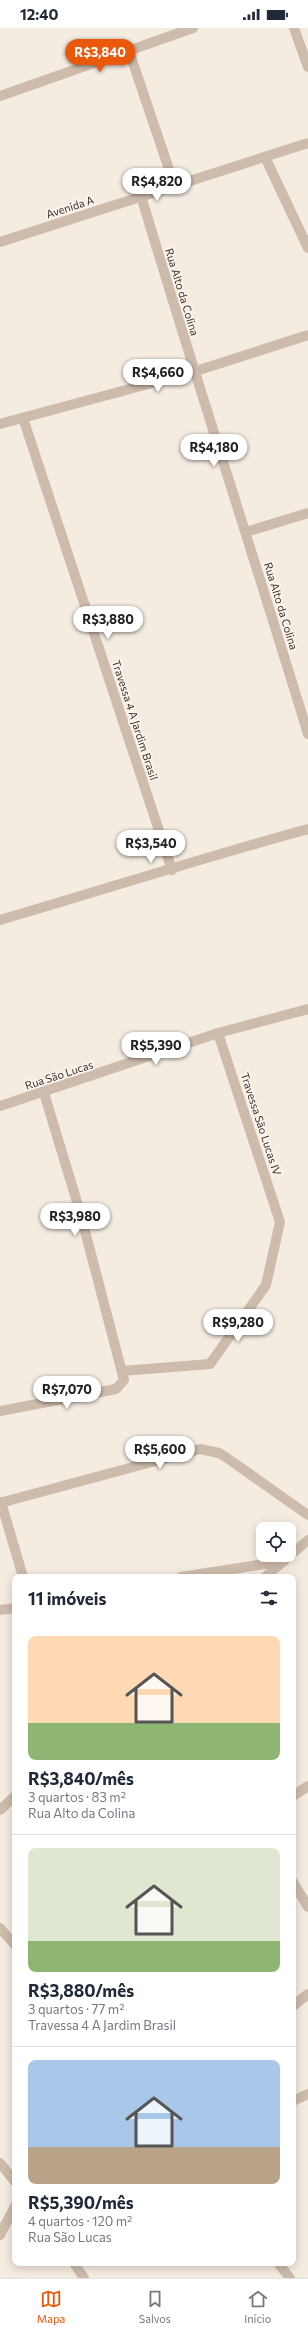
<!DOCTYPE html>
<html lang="pt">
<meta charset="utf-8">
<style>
:root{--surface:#fff;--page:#f2f2f3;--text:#1f2937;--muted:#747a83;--line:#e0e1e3;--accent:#ea580c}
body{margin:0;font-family:Commissioner,sans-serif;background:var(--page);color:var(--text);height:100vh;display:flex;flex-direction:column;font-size:15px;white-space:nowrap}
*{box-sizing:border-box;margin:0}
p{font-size:13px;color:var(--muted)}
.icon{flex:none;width:22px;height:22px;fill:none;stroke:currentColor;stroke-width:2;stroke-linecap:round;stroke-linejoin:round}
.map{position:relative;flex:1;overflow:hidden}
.sheet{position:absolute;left:12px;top:1546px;width:284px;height:692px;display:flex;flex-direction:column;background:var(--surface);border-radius:8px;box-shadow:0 2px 10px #0003}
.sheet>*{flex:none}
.fabs{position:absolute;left:256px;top:1494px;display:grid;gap:8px}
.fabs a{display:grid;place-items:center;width:40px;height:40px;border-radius:8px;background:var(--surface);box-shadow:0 2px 10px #0003;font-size:20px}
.price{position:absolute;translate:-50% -34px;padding:0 9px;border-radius:14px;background:#fff;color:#222;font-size:13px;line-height:26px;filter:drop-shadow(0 1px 2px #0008)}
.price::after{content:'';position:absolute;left:50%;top:24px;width:12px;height:9px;margin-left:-6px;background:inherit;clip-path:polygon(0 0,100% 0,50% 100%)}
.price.selected{background:var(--accent);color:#fff}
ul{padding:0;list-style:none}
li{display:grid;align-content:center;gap:8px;height:212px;padding:0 16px}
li+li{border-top:1px solid var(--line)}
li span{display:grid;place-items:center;height:124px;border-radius:8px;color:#555}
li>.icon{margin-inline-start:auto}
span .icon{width:72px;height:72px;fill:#fffc;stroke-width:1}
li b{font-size:17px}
h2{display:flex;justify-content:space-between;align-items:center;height:48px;padding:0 16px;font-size:17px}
.status{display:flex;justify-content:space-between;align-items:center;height:28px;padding:0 20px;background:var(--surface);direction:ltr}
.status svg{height:11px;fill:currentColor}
.menu{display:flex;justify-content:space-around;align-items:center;height:56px;border-top:1px solid var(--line);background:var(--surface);font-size:11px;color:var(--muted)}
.menu a{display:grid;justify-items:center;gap:2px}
.menu .selected{color:var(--accent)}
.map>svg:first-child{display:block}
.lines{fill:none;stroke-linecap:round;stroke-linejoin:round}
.minor{stroke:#cdbbac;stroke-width:10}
.labels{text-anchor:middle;stroke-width:3.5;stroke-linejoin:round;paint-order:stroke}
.street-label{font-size:11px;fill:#3b302b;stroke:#fbf5ee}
</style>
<div class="status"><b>12:40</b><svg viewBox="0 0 49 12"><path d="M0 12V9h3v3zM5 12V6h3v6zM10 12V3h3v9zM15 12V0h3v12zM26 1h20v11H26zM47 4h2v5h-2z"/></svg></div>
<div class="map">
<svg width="308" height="2250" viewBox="0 0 308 2250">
<rect width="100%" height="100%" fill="#f4ebe1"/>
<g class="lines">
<path class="minor" d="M294 0 308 39
M129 23 174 156
M0 68 193 0
M265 129 308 220
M141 168C195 348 253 526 308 706
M0 214 308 115
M23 390 172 842
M0 396 193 344 308 307
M246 504 308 485
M0 892C103 862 205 829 308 801
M0 1078 218 1005 308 981
M122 1343 210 1336 266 1257 280 1194 218 1005
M0 1383 116 1361 124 1352 80 1184 44 1065
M1 1474 23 1549
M0 1475 200 1421 219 1425 227 1430 308 1487
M181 1549 284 1533
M265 1549 308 1512
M0 1582 15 1580
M293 1768 308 1758
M0 1782 15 1768
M293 1854 308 1879
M0 1900 15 1917
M293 1978 308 1966
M293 2073 308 2066
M0 2135 15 2154
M0 2207 15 2178
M74 2235 84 2250
M278 2235 290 2250"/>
</g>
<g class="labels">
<g class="street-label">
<text transform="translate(70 179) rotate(-18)" y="4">Avenida A</text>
<text transform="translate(182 264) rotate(73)" y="4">Rua Alto da Colina</text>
<text transform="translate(281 578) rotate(73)" y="4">Rua Alto da Colina</text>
<text transform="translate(135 692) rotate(72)" y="4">Travessa 4 A Jardim Brasil</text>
<text transform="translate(59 1047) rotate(-18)" y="4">Rua São Lucas</text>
<text transform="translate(261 1096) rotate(72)" y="4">Travessa São Lucas IV</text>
</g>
</g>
</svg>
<div class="fabs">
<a><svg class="icon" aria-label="locate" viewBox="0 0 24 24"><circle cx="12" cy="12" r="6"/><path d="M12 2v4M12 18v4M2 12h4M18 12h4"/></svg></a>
</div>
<b class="price selected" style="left:100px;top:45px">R$3,840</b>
<b class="price" style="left:157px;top:174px">R$4,820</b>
<b class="price" style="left:158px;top:365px">R$4,660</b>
<b class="price" style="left:214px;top:440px">R$4,180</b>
<b class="price" style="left:108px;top:612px">R$3,880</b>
<b class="price" style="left:151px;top:836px">R$3,540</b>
<b class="price" style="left:156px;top:1038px">R$5,390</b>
<b class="price" style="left:75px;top:1209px">R$3,980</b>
<b class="price" style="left:238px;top:1315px">R$9,280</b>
<b class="price" style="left:67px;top:1382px">R$7,070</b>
<b class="price" style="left:160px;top:1442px">R$5,600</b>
<section class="sheet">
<h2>11 imóveis<svg class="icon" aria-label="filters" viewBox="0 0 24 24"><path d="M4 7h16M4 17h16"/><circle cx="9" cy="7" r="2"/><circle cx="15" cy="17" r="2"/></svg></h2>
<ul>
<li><span style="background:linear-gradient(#ffd9b3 70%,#8fb573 0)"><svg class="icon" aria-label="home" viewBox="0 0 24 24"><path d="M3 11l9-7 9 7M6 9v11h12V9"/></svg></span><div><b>R$3,840/mês</b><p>3 quartos · 83 m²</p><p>Rua Alto da Colina</p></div></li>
<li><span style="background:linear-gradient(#dfe7d0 75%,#8fb573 0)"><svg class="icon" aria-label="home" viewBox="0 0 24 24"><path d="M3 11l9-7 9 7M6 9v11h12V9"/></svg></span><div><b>R$3,880/mês</b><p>3 quartos · 77 m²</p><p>Travessa 4 A Jardim Brasil</p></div></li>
<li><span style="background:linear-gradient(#a9c7e8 70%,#b9a48a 0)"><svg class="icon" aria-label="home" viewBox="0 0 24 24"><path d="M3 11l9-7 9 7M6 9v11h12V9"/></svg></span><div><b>R$5,390/mês</b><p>4 quartos · 120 m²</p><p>Rua São Lucas</p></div></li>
</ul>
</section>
</div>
<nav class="menu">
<a class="selected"><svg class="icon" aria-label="map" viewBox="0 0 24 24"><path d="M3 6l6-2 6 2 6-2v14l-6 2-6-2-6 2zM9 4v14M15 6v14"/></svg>Mapa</a>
<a><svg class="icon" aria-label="saved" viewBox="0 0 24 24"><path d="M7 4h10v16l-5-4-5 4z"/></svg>Salvos</a>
<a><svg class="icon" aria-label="home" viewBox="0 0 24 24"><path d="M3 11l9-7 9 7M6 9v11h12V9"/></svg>Início</a>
</nav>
